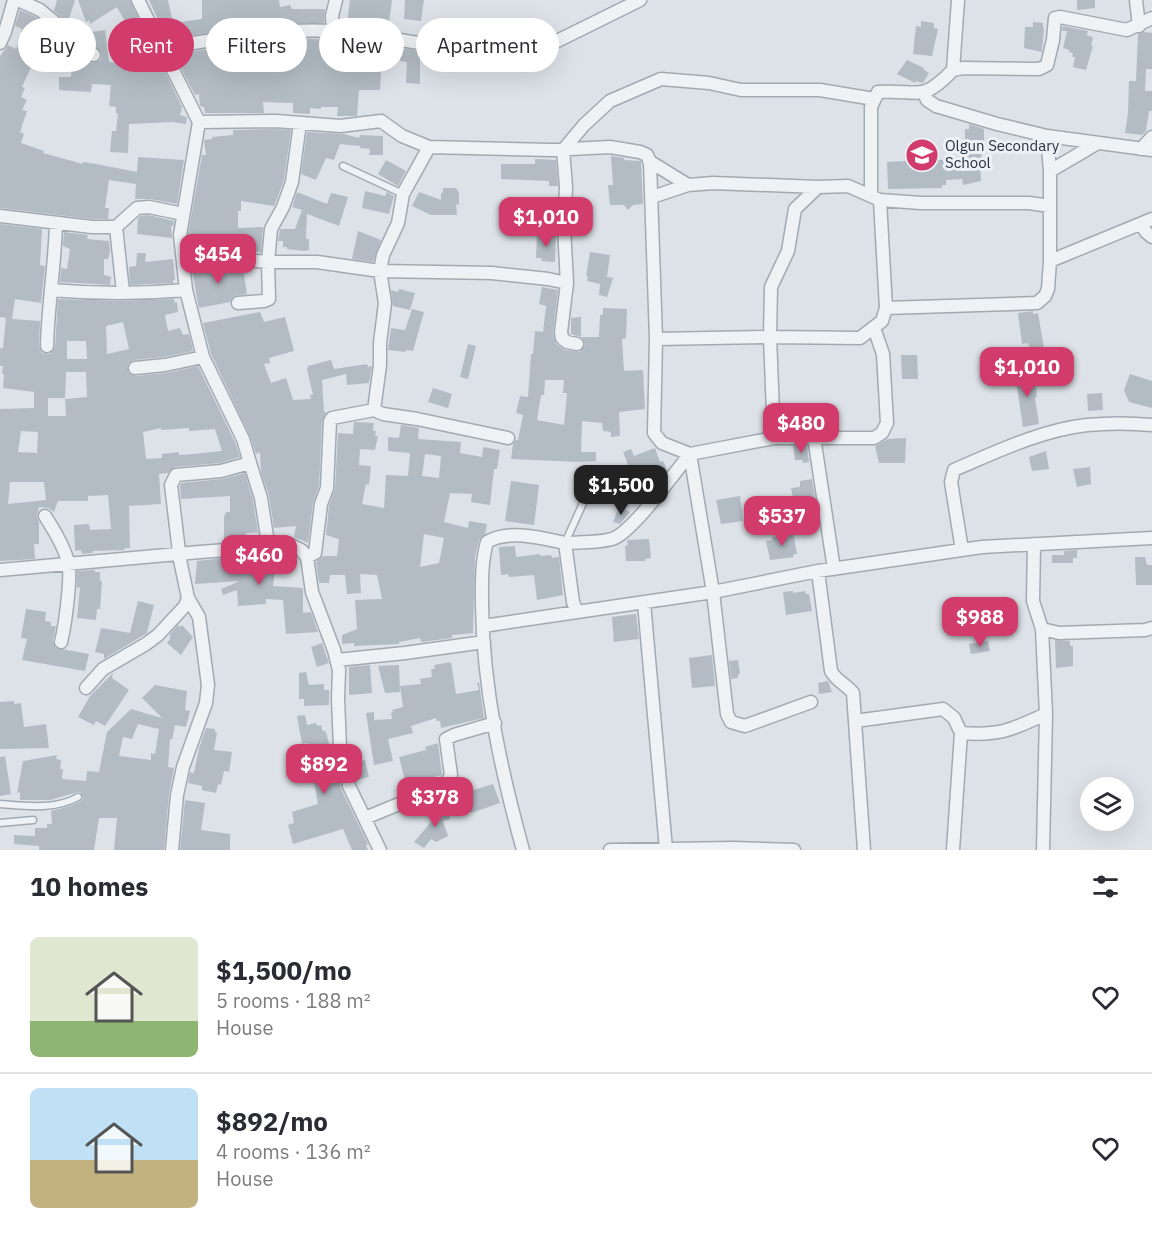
<!DOCTYPE html>
<meta charset="utf-8">
<style>
:root{--surface:#fff;--page:#f2f2f3;--text:#2b2b33;--muted:#7c7c81;--line:#e1e1e2;--accent:#d13c6c}
body{margin:0;font-family:"IBM Plex Sans",sans-serif;background:var(--page);color:var(--text);height:100vh;display:flex;flex-direction:column;font-size:22px;white-space:nowrap}
*{box-sizing:border-box;margin:0}
p{font-size:20px;color:var(--muted)}
.icon{flex:none;width:33px;height:33px;fill:none;stroke:currentColor;stroke-width:2;stroke-linecap:round;stroke-linejoin:round}
.map{position:relative;height:850px;overflow:hidden}
.sheet{display:flex;flex-direction:column;background:var(--surface);flex:1}
.sheet>*{flex:none}
.top-card{position:absolute;left:18px;top:18px;width:600px;height:54px;display:flex;gap:12px}
.buttons{position:absolute;left:1080px;top:777px;display:grid;gap:12px}
.buttons a{display:grid;place-items:center;width:54px;height:54px;border-radius:50%;background:var(--surface);box-shadow:0 6px 24px #0002;font-size:30px}
.price{position:absolute;translate:-50% -51px;padding:0 14px;border-radius:12px;background:var(--accent);color:#fff;font-size:20px;line-height:39px;filter:drop-shadow(0 2px 3px #0008)}
.price::after{content:'';position:absolute;left:50%;top:36px;width:18px;height:14px;margin-left:-9px;background:inherit;clip-path:polygon(0 0,100% 0,50% 100%)}
.price.current{background:#222;color:#fff}
ul{padding:0;list-style:none}
li{display:flex;align-items:center;gap:18px;height:150px;padding:0 30px}
li+li{border-top:2px solid var(--line)}
li span{display:grid;place-items:center;flex:none;width:168px;height:120px;border-radius:9px;color:#555}
li>.icon{margin-inline-start:auto}
span .icon{width:72px;height:72px;fill:#fffc;stroke-width:1}
li b{font-size:26px}
h2{display:flex;justify-content:space-between;align-items:center;height:72px;padding:0 30px;font-size:26px}
.pill{padding:0 21px;border-radius:27px;background:var(--surface);box-shadow:0 6px 24px #0002;font-size:21px;line-height:54px}
.pill.current{background:var(--accent);color:#fff}
.map>svg:first-child{display:block}
.building{fill:#b3bcc4;fill-rule:evenodd}
.lines{fill:none;stroke-linecap:round;stroke-linejoin:round}
.lane-casing{stroke:#a2aab1;stroke-width:9}
.street-casing{stroke:#a2aab1;stroke-width:15}
.lane{stroke:#eff2f5;stroke-width:6}
.street{stroke:#eff2f5;stroke-width:12}
.labels{text-anchor:middle;stroke-width:6;stroke-linejoin:round;paint-order:stroke}
.poi-label{font-size:15px;fill:#26323d;stroke:#ebf1f5;text-anchor:start}
</style>
<div class="map">
<svg width="1152" height="850" viewBox="0 0 1152 850">
<rect width="100%" height="100%" fill="#dce2e7"/>
<path class="building" d="M57 0H75L69 19 65 18 64 20 54 11Z
M78 0H130L142 26 131 32 117 7 90 24 89 20 86 22Z
M149 0H168L173 23 202 19V0H279L280 7 290 5 292 9H325L324 23 266 25 167 39Z
M350 0H392L388 29 347 24Z
M405 0H424L421 21 404 19Z
M1077 0H1095V8L1077 10Z
M20 10 36 17 44 24 33 47 43 51 37 67 32 65 22 87 25 88 21 97 27 100 22 110 27 111 20 132 24 134 21 143 44 151 43 153 83 164V162L96 164 137 172 138 157 184 160 177 204 150 199H135L136 184 109 180 105 208H109L108 219H92L0 208V56L8 45 16 49 23 33 21 32 22 29 15 26Z
M921 21 934 23V28L938 29 932 56 913 54 916 26 921 27Z
M1033 22 1043 23V28H1044L1042 52 1024 48 1025 27H1033Z
M1063 26 1088 31 1087 35H1085L1093 37 1091 46H1093L1086 70 1073 67 1075 57H1072L1073 53 1069 52V50L1063 48 1067 31H1062Z
M105 30 109 62 133 63 130 53 153 47 182 107 180 115 187 117 186 124 173 122 129 124 128 153 110 152 112 131H116L118 114 116 113V107L109 106 111 85 92 84 91 92 59 90V77H71L72 56 83 57 93 63 101 60 102 53 92 43 91 32Z
M1145 32 1152 33V69H1146L1145 91H1152V111H1149L1146 131 1142 135 1125 133 1128 113 1129 81H1136L1138 34Z
M310 39 342 40 386 46 383 72H381L380 90H359L357 116H337L338 107H321V109L310 108V114L293 113V103L263 102 264 113H205L204 107 200 106 199 94 195 95 174 54 247 44Z
M401 48 420 51V84L406 83 407 62 400 61Z
M907 60 924 68 923 69 929 73 923 83 916 81 915 83 897 74Z
M969 124 984 129V146H981L982 164H980L981 181 963 185 962 179 946 180V185H942V188L888 189 887 162 906 161V158L916 157V161L959 159V155H965V129H969Z
M276 129 291 130 284 180 275 204 274 206 241 201V211H238V228L263 227 261 252 215 249 190 254 188 235 202 155H206L204 140 212 139V137L233 135V130Z
M307 132 344 134 359 138 360 135 383 136V155H369L370 149 360 148V146L340 144 334 160 326 158 316 180 301 174Z
M611 156 624 158V160L641 161 643 204 633 205 628 210 624 205H610L608 185H613Z
M535 159 556 160 558 186H549V181L501 179V164H535Z
M386 160 406 171 398 186 378 174Z
M443 188H456L459 193V205L456 204 457 215H431L412 206 419 192 441 200V193H443Z
M365 191 385 196 387 192 394 196 389 214 362 208Z
M297 192 327 204 331 193 348 197 339 226 307 214 306 239H309V250L304 251 287 249V247H283V241H278L280 229H295L302 210 292 207Z
M148 215 174 221 173 226H171L172 238 137 234 138 219 140 216Z
M0 224 42 229 40 265 45 266 41 303 15 299 12 319 40 321 39 346 42 353 50 354 55 347 58 299 118 301 174 299 175 303 177 302 178 312 165 315 168 331 180 328 183 335 189 334 193 351 164 357 134 360 128 364V372L136 376 166 373 198 366 235 442 240 457 220 463 175 467 168 473 159 474 161 504 129 506 130 548H124L125 550 93 551V553L82 554 81 550 75 551 74 525 89 524 90 530 111 529 108 495 88 496V501H58L54 512 48 508 39 507 37 516 39 523V544H34L35 559 0 561V409L34 408V392L3 388 4 374H2L3 366H0V348H3L6 318 0 317ZM123 322 129 349 107 354 106 326ZM67 341H86L87 359H67ZM66 372H86L87 397 65 399 66 416H48V398H65ZM161 428V430L189 428V431L215 429 222 451 193 454 179 455V452L162 454V458L146 459 143 432ZM21 431 38 432 37 453 18 452ZM10 482H44L46 500 8 504Z
M358 231 381 240 373 262 352 259Z
M64 232 88 235 87 239 109 241 110 251 108 259H104V275L111 277 110 285 60 282 61 268 67 269 70 249 63 246Z
M537 234 556 235 555 262 541 261 542 258H536Z
M590 252 610 255 607 277 613 278 607 297 599 295 600 284 587 281 588 276H586Z
M137 253H146L145 262 173 259 175 280H173V283L130 285 129 267 136 266Z
M216 265 243 268 247 294 234 296 230 302 199 308 192 270Z
M542 287 558 290 553 333 556 344 565 350 580 352 585 345 582 337H599L600 315H603V308L627 309 626 338 622 339 624 371 643 370 645 409 619 412 620 436 611 437V432L603 431 602 423 582 421 581 452H596V461L579 462 511 459 513 444 516 440H518L523 415 516 413 520 396 528 397 531 354H533L535 331 543 332 546 306 539 304ZM545 380H564L563 393H567L564 425 537 420 541 395H544Z
M399 289 415 293 410 310 393 306 391 290 398 292Z
M412 309 424 312 413 351 406 350V352L388 350 391 328 405 330Z
M1033 311V314L1038 313 1044 348 1047 347 1053 364 1051 365 1052 370 1038 374 1028 343 1022 344 1018 313Z
M260 312 264 322 285 317 294 351 269 358 270 363 264 364 271 383 286 378 293 400 311 399 310 395H313L307 369 308 366 331 360 334 369 367 364 368 367 372 366 369 383 347 385 346 374 322 380 324 412H326L322 421 319 486 313 503 308 543 294 537 296 526 274 528 269 496 261 472 260 452 256 454 250 436 211 354 203 323Z
M581 317V337L571 334V318Z
M468 344 476 346 468 379 460 377Z
M901 355H917L918 379H902Z
M1034 372 1037 397 1035 398 1039 424 1023 427 1015 374Z
M1130 374 1152 381V408L1129 402 1124 390Z
M433 388 452 394 448 408 428 402Z
M1102 393 1103 410 1088 411 1087 394Z
M354 422 374 423 373 431H376L375 436H378L375 450 360 449 359 465 371 466 369 485 366 484 362 504 384 508 386 475 408 476 410 453 388 451V437L399 438 401 425 419 428 418 439 461 442 460 453 482 457 483 447 500 450 497 469H494L490 505 471 502 472 494 450 493 444 522 468 528 469 521 487 524 485 534 479 540 475 557 473 633 452 635V638L421 642 420 638 399 642V644L354 646V643L342 644V635L357 629 355 600 382 599 377 575 360 574 361 593 347 594 345 575H330L329 583H319L316 562 323 556H337L339 539 326 535 329 506 335 489 338 433 353 434ZM425 454 441 456 439 478 422 476ZM424 534 444 538 439 563 420 567Z
M906 438 905 463H879L875 446 888 439Z
M793 446H807L809 462 803 463 802 460H795Z
M655 448 660 462 663 461 667 470 662 476 625 491 619 478 631 472 623 452 631 449 634 456Z
M1046 451 1049 469 1032 471 1029 457Z
M1090 467 1091 484 1077 487 1073 469Z
M245 473 253 500 258 532 246 533V543L224 542V517L226 512H230V496L181 499 180 486 181 483 222 479Z
M812 479 818 517 815 516 808 527 799 528 791 488 800 487V481Z
M511 481 539 485 534 525 505 521Z
M740 496 743 521 721 524 716 500Z
M619 507 630 512 620 524 613 522Z
M793 531 797 554H793L794 557 770 560 766 541 772 540V538L777 536Z
M649 539 651 558 645 559V561H626L625 546 628 545 627 540Z
M515 546 516 557 540 554V556L551 555 552 558 559 557 563 595 537 600 534 575 509 577 508 574 501 575 499 547Z
M1077 550V558H1073V563H1052V555H1064V551Z
M269 551 270 554H290L289 570 275 569 273 586 303 588V613L311 612 318 632 286 634 283 600 266 599V604L238 606 237 590 223 595 221 589 240 581 195 584 197 561 225 558 234 560 249 559Z
M1135 557H1145L1147 565H1152V585H1136Z
M95 570V572H100V581H102L100 609H97L96 620 77 618 80 587 77 588V571Z
M793 591V593L805 591 806 594H809L812 611 786 615 783 592Z
M138 601 154 605 147 633 104 659V654L95 652 101 628 130 633Z
M26 609 46 612 45 621 51 622V626H56L53 641 56 648 89 654 85 671 22 660 27 639 21 638Z
M636 614 639 639 614 642 612 617Z
M178 625 180 627 182 625 193 637 181 655 167 643 170 639V634Z
M1055 640 1070 641V646H1073V666L1056 668Z
M988 641 990 651 971 654 969 644Z
M322 643 329 663 317 667 311 647Z
M712 655 715 686 692 688 689 658Z
M738 660 740 674 738 675V678L731 679 729 661Z
M451 662 456 694 479 690 477 683 479 682 484 718 441 728 440 721H437L436 718 411 726 413 733 388 739 393 761 374 765 366 713 374 712V720L392 719 391 713 393 712 392 710 403 707 400 686 421 684 420 679 432 677 431 669H435L434 665Z
M370 665 372 693 349 695V667Z
M399 665 400 692 385 693 378 666Z
M306 672 309 685 324 684V690H329V705L304 706V699H299V673Z
M113 673 112 678 129 690 105 726 96 721 94 725 78 717 90 696Z
M828 681 832 692 819 694 818 683Z
M155 685 187 691 185 710 190 711 186 727 175 725 172 740 170 739 168 767 174 768 169 794 164 850H114L117 818H99L94 850H39V846L14 844V835L35 836V828H47V824H52L51 811 71 806 81 801 83 798 81 793 78 792 50 800H20V792L17 793 23 761 57 755 56 759 61 760 60 769H63L62 779 86 781 87 771 99 772 107 732 131 709 162 718 142 698ZM138 724 159 729 155 754 151 753V760L119 756 123 737 132 739Z
M14 701V704L21 703 24 727 46 724 49 748 0 749V702Z
M305 715 307 725 316 723 317 726 321 725 322 730 326 732 341 789 368 844 366 845 368 850H352L343 829 293 844 288 825 294 823 292 812 318 804 307 743 302 744 297 716Z
M206 728 215 729V732H217L214 750 232 752 229 772 224 771 221 785 218 784 216 793 202 790V786L188 783 190 772 194 773 199 748Z
M438 743 442 775 406 784 399 757 426 750 425 747Z
M5 756 11 794 0 796V757Z
M365 760 369 777 356 780 352 763Z
M493 784 500 803 471 813 464 793Z
M185 800 205 803 201 830 230 834V850H180Z
M448 806 450 819 443 821 448 836 436 842 431 839 424 848 414 842 432 821 430 811Z"/>
<g class="lines">
<defs>
<path id="lane" d="M343 166 403 194
M565 543 589 490
M0 804C25 806 56 810 78 797
M0 823 33 820"/>
<path id="street" d="M18 0 40 10 94 55
M138 0 199 122 180 235 186 290 203 357 243 439 250 463 221 471 176 475 171 485 180 560 188 598 199 617 208 685 206 703 183 767 177 795 172 850
M1136 0 1139 26
M333 31 332 16 336 0
M0 43 5 32 14 0
M161 48C217 40 274 28 331 31 363 32 396 40 427 44L441 49 549 45 640 0
M953 70 963 68 1039 69 1047 65 1053 40 1055 18 1060 17 1127 30 1152 18
M924 93 927 100 936 106 997 124 1047 136 1152 150
M199 122 276 121 340 126 381 121 402 136 429 147 551 150 610 147 640 152 647 155 650 162 656 339 654 433 662 443 690 454 774 438 770 337 860 338 882 321 886 308 880 200
M429 147 403 194 398 223 383 255 380 271 385 303 380 343V365L374 410 383 414 417 419 508 438
M1141 149 1152 137
M649 161 688 185
M1050 171 1096 144
M871 194V107L878 92C919 89 920 104 953 70L958 0
M652 197 688 185 713 183 818 187
M0 216 92 227H116L137 208 149 207 183 214
M1141 224 1146 232 1152 237
M116 227 123 292
M1050 261 1152 219
M183 264 215 257 268 262 271 229 283 207 292 182 300 123
M51 290C96 294 141 294 186 290
M238 303 264 301 269 299 268 262H317L380 271 492 273 548 279 567 283
M886 308 1037 303 1045 296 1048 289 1050 261V171L1047 136
M656 339 770 337 771 287 788 251 795 209 818 187 848 186 880 200 921 203H1029L1050 206
M577 344 567 342 562 338 561 332 567 283 564 227 566 187 563 150 584 125 610 101 661 79 709 83 741 90H820L874 99
M47 346C48 305 55 264 56 223
M135 368 165 365 203 357
M814 437 834 569
M774 438H874L882 433 887 423 883 354 874 328
M690 454 713 592 727 714 731 722 745 726 811 702
M250 463 261 498 268 543
M45 516C54 530 64 546 68 562 72 576 65 626 61 642
M1034 544 1033 601 1042 629
M962 550 951 482 954 470C996 452 1041 430 1087 425 1107 423 1131 423 1152 425
M307 557 315 553 321 504 327 488 330 421 332 418 374 410
M0 570 200 552 226 550 233 552 248 551 268 543 289 544 301 550 307 557 312 592 334 650 339 670 338 698 340 748 349 786 380 850
M818 571 831 671C837 682 846 684 853 693L864 850
M644 603 666 849
M577 612 713 592 818 571 982 547 1152 538
M483 626 577 612 573 602 565 543C580 542 597 543 612 539 632 533 674 473 690 454
M337 660 405 653 484 642
M86 688 103 669 146 644 158 635 185 606 188 598
M855 721 943 709 954 718 961 733
M365 818 445 785 451 775 446 739 454 735 495 723
M523 850C501 771 483 688 482 605 482 584 481 563 487 542 508 529 542 538 565 543
M610 850 733 848 794 850
M953 850 961 733C1000 736 1011 730 1046 714
M1043 850 1046 714 1042 629 1059 633 1145 630 1152 628"/>
</defs>
<use href="#lane" class="lane-casing"/>
<use href="#street" class="street-casing"/>
<use href="#lane" class="lane"/>
<use href="#street" class="street"/>
</g>
<defs>
<symbol id="school-disc" viewBox="-11 -11 22 22"><circle r="9.5" fill="#d13c6c" stroke="#ebf1f5"/><path d="M0-5L7-2L0 1L-7-2ZM-4 1L0 2.5L4 1V4Q0 6-4 4Z" fill="#fff"/></symbol>
</defs>
<g fill-rule="evenodd">
<use href="#school-disc" x="903" y="136" width="38" height="38"/>
</g>
<g class="labels">
<g class="poi-label">
<text x="945" y="151">Olgun Secondary<tspan x="945" dy="17">School</tspan></text>
</g>
</g>
</svg>
<div class="buttons">
<a><svg class="icon" aria-label="layers" viewBox="0 0 24 24"><path d="M12 4l9 5-9 5-9-5zM3 14l9 5 9-5"/></svg></a>
</div>
<b class="price" style="left:546px;top:248px">$1,010</b>
<b class="price" style="left:218px;top:285px">$454</b>
<b class="price" style="left:1027px;top:398px">$1,010</b>
<b class="price" style="left:801px;top:454px">$480</b>
<b class="price current" style="left:621px;top:516px">$1,500</b>
<b class="price" style="left:782px;top:547px">$537</b>
<b class="price" style="left:259px;top:586px">$460</b>
<b class="price" style="left:980px;top:648px">$988</b>
<b class="price" style="left:324px;top:795px">$892</b>
<b class="price" style="left:435px;top:828px">$378</b>
<div class="top-card">
<a class="pill">Buy</a>
<a class="pill current">Rent</a>
<a class="pill">Filters</a>
<a class="pill">New</a>
<a class="pill">Apartment</a>
</div>
</div>
<section class="sheet">
<h2>10 homes<svg class="icon" aria-label="filters" viewBox="0 0 24 24"><path d="M4 7h16M4 17h16"/><circle cx="9" cy="7" r="2"/><circle cx="15" cy="17" r="2"/></svg></h2>
<ul>
<li><span style="background:linear-gradient(#dfe7d0 70%,#8fb573 0)"><svg class="icon" aria-label="home" viewBox="0 0 24 24"><path d="M3 11l9-7 9 7M6 9v11h12V9"/></svg></span><div><b>$1,500/mo</b><p>5 rooms · 188 m²</p><p>House</p></div><svg class="icon" aria-label="heart" viewBox="0 0 24 24"><path d="M12 20l-8-8c-3-5 5-10 8-4 3-6 11-1 8 4z"/></svg></li>
<li><span style="background:linear-gradient(#bfe0f5 60%,#c2b280 0)"><svg class="icon" aria-label="home" viewBox="0 0 24 24"><path d="M3 11l9-7 9 7M6 9v11h12V9"/></svg></span><div><b>$892/mo</b><p>4 rooms · 136 m²</p><p>House</p></div><svg class="icon" aria-label="heart" viewBox="0 0 24 24"><path d="M12 20l-8-8c-3-5 5-10 8-4 3-6 11-1 8 4z"/></svg></li>
</ul>
</section>
